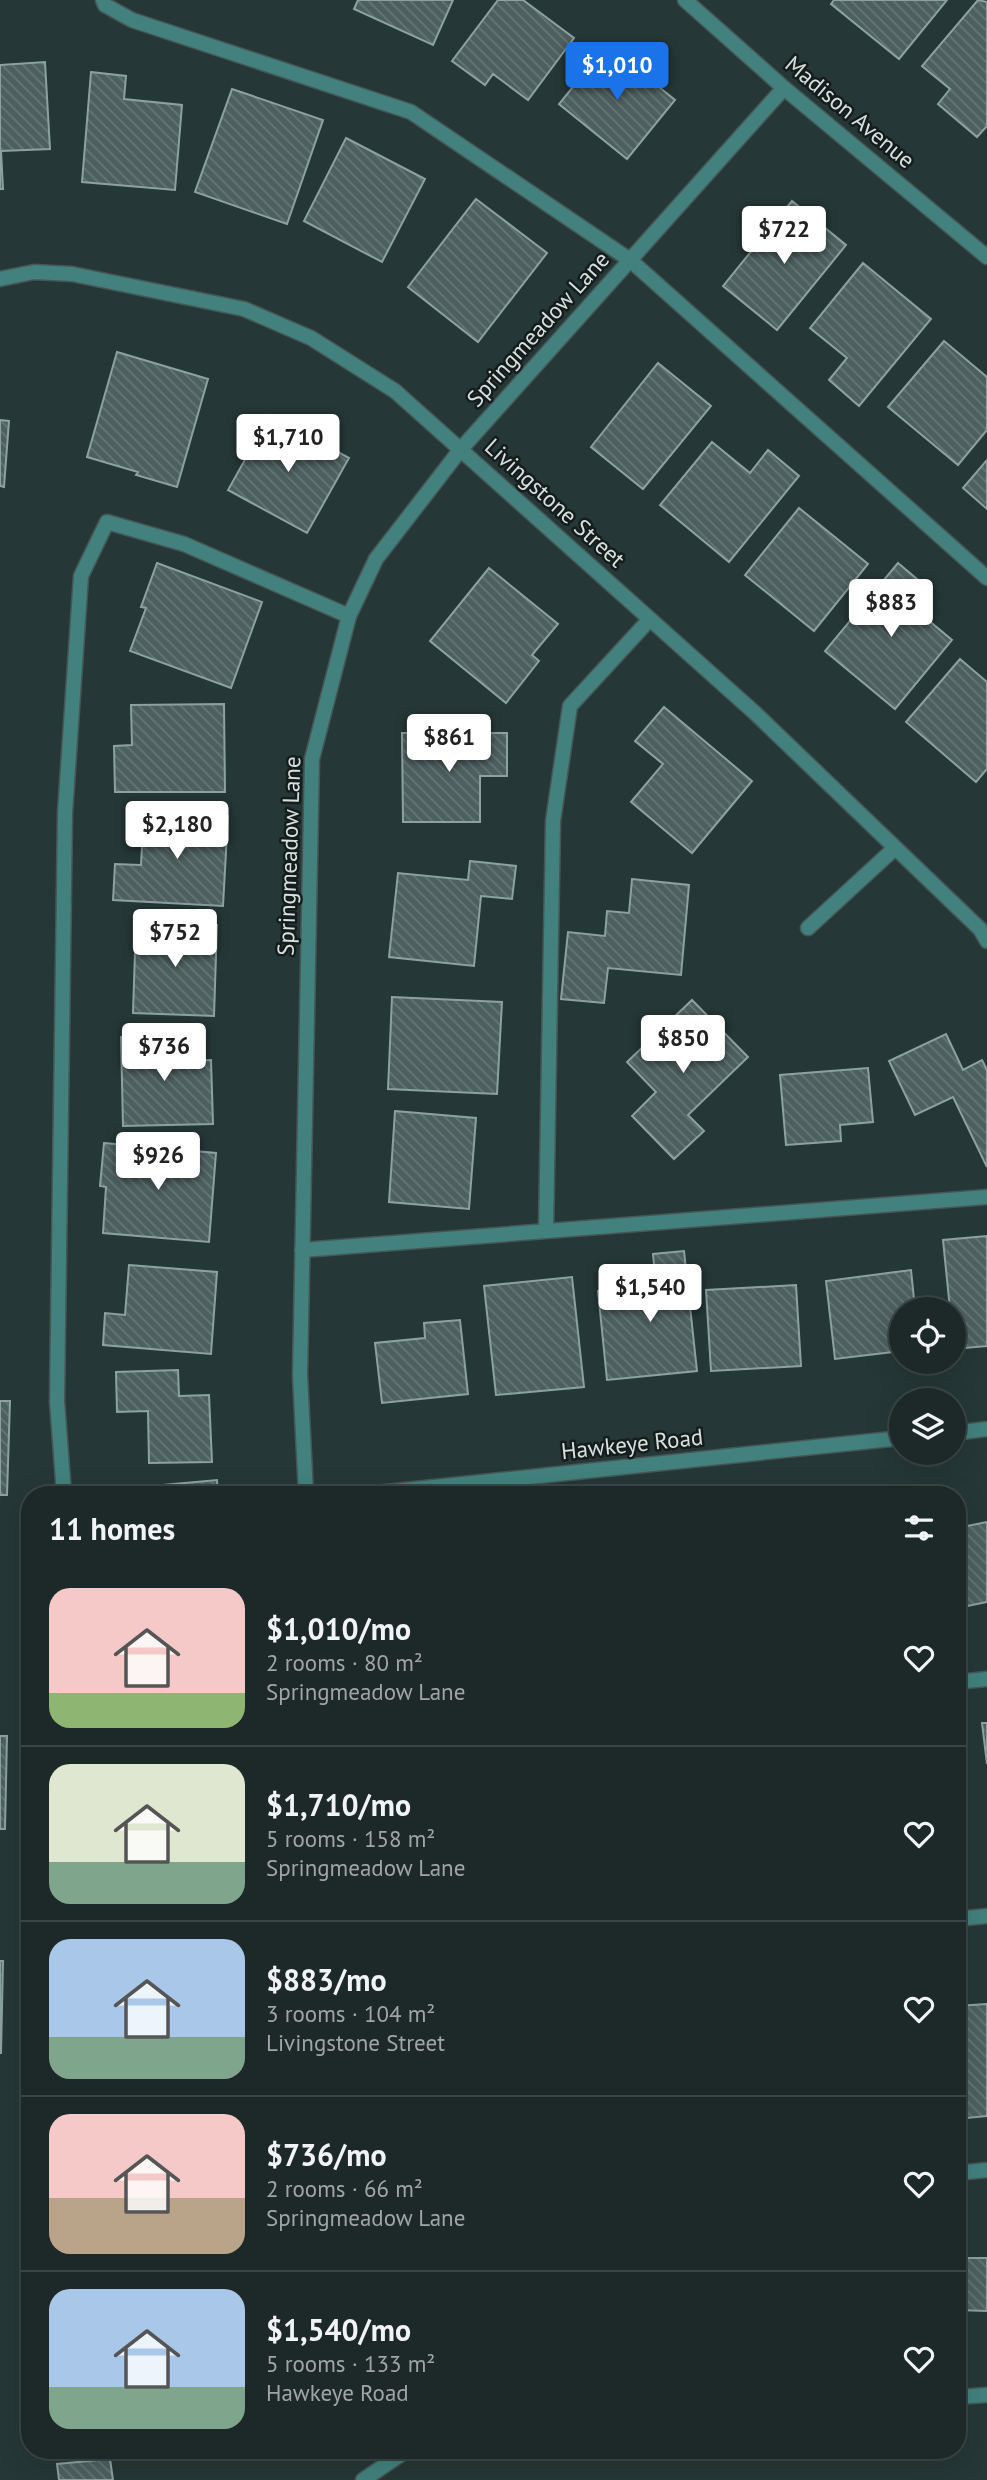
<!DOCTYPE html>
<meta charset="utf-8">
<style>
:root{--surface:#1c2928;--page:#253130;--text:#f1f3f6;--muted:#a0a6a8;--line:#3a4545;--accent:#1a73e8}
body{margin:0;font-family:"PT Sans",sans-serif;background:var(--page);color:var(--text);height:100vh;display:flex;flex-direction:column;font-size:26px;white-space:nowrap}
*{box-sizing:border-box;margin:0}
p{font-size:23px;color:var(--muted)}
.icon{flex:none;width:38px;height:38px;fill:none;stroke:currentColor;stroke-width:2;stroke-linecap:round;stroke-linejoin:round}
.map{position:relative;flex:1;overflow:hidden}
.side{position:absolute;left:21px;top:1486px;width:945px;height:973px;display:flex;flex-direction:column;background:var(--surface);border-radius:28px;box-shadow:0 7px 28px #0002,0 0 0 2px var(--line)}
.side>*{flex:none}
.tools{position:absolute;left:889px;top:1297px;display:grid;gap:14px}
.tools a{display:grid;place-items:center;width:77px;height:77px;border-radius:50%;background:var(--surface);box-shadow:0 7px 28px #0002,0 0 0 2px var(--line);font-size:35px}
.price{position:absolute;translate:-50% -60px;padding:0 16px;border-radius:7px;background:#fff;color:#222;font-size:23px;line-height:46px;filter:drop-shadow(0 2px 4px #0008)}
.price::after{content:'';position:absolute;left:50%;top:42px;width:21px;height:16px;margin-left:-10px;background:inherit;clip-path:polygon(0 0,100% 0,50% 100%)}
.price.selected{background:var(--accent);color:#fff}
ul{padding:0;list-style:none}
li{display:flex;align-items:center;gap:21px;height:175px;padding:0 28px}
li+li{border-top:2px solid var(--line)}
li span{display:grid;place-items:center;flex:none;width:196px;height:140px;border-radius:21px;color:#555}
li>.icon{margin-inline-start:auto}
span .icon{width:84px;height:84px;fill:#fffc;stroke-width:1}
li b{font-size:30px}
h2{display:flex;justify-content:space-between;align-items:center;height:84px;padding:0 28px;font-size:30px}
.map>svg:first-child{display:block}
.building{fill:url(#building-back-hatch);stroke:#8da2a0;stroke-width:2}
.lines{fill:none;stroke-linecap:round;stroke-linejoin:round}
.lane-casing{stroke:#455655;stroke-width:17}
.street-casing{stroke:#455655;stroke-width:17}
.lane{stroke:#42817d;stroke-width:14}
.street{stroke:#42817d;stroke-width:14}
.labels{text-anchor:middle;stroke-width:5;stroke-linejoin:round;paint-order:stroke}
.street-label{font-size:23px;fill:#d6e1e0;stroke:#151d1c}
</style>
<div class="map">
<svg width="987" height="2480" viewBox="0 0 987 2480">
<defs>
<pattern id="building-back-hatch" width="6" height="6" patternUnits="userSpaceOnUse" patternTransform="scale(1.75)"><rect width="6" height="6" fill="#4d605f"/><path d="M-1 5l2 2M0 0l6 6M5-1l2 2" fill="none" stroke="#667676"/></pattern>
</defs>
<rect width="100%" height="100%" fill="#253736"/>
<path class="building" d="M358 0H453L433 45 354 9Z
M498 0H523L574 38 528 100 493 74 485 85 452 61Z
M834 0H947L899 59 831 4Z
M978 0 987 2V126L977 137 938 104 950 89 922 66Z
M607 45 675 100 627 159 559 104Z
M45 62 50 149 1 151 3 189H0V65Z
M91 72 126 76 124 99 182 105 175 190 82 182Z
M232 89 323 120 287 224 195 192Z
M346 138 425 179 382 262 304 221Z
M476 199 547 253 478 342 408 287Z
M792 201 846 245 777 330 723 286Z
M863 263 931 319 859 406 829 380 847 358 810 328Z
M944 341 987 377V430L958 465 888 407Z
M117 352 208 379 177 487 136 475 138 472 87 457Z
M658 363 711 406 643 489 591 447Z
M270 415 349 458 307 533 228 490Z
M0 420 9 421 4 487 0 486Z
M712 442 750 473 768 450 799 476 729 562 660 505Z
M987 460V509L963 488Z
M799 508 868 564 814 631 745 575Z
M157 563 262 602 231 688 130 651 146 608 141 607Z
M898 563 930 590 915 609 952 640 895 709 825 651Z
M489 568 558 624 532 655 539 661 506 703 430 641Z
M960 659 987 682V769L976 782 906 722Z
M224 704 225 792H115L114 746 132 745 131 705Z
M664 707 752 781 692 853 631 802 663 764 635 741Z
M402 733H507V776H480V822H403Z
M144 811 228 816 223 906 113 900 115 864 141 865Z
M470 861 516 866 512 899 481 896 474 966 389 957 398 873 468 880Z
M632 879 689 885 681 975 608 968 604 1003 561 999 568 932 605 936 607 911 629 913Z
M136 922 217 925 214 1016 133 1013Z
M392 997 502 1002 497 1094 388 1089Z
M692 1000 748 1057 688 1115 704 1131 674 1159 632 1116 656 1092 627 1062Z
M946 1034 963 1070 982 1060 987 1070V1167L953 1097 915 1115 889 1061Z
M185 1035V1061L211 1060 213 1124 123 1126 121 1037Z
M868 1068 873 1122 840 1125 841 1141 786 1145 780 1075Z
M395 1111 476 1118 469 1209 389 1202Z
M104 1143 216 1153 209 1242 103 1233 106 1187 100 1186Z
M987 1236V1346L954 1349V1309H950L943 1240Z
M684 1251 697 1371 607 1380 598 1291 656 1286 653 1254Z
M129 1265 217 1272 211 1354 103 1345 105 1313 125 1315Z
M911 1270 915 1309H901V1351L835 1359 826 1281Z
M572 1277 584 1387 496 1395 484 1286Z
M796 1285 801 1366 711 1371 706 1290Z
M460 1320 468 1394 382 1403 375 1343 425 1338 424 1323Z
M178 1370 179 1396 209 1395 212 1462 149 1463 148 1411 117 1412 116 1372Z
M0 1401H10L7 1495H0Z
M217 1480 218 1494H108V1490Z
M987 1522V1602L967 1606 957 1562V1528Z
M982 1723H987V1764Z
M0 1736H7L5 1829H0Z
M957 1788 962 1832H957Z
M0 1961H3L1 2053H0Z
M987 2004V2116L957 2119V2006Z
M957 2258H987V2311L957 2310Z
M110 2459 113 2480H59L57 2464Z"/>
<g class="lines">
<defs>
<path id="lane" d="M103 0 105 5 132 20 411 112 630 260 987 578
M546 1231 553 821 570 706 650 619
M302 1250 987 1197
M64 1494 57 1401 65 813 81 576 107 522 184 544 349 616
M957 1682 987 1679
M957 2173 987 2170"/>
<path id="street" d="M685 0 784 88 987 257
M0 279 34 272 72 274 244 309 311 338 395 391 755 713 980 929 987 941
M808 928 895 848
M954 1433 987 1429
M306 1494 300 1375 312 759 349 616 376 559 461 449 784 88
M367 1494 901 1438
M957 1919 987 1916
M957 2397 987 2395
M363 2480 403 2453 414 2450"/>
</defs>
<use href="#lane" class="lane-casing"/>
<use href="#street" class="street-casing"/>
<use href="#lane" class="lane"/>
<use href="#street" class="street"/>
</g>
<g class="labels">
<g class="street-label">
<text transform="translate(850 112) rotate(40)" y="8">Madison Avenue</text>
<text transform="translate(538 329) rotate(-48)" y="8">Springmeadow Lane</text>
<text transform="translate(555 503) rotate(42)" y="8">Livingstone Street</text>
<text transform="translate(289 856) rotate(-88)" y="8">Springmeadow Lane</text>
<text transform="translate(632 1444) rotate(-6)" y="8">Hawkeye Road</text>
</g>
</g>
</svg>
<div class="tools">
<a><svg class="icon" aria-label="locate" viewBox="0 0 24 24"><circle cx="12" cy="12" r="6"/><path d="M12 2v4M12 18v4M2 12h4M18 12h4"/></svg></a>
<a><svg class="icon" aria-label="layers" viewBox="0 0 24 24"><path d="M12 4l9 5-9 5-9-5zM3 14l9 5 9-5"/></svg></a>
</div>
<b class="price selected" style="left:617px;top:102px">$1,010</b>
<b class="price" style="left:784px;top:266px">$722</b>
<b class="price" style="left:288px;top:474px">$1,710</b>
<b class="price" style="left:891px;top:639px">$883</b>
<b class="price" style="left:449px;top:774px">$861</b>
<b class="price" style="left:177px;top:861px">$2,180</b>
<b class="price" style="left:175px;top:969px">$752</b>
<b class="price" style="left:683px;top:1075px">$850</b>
<b class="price" style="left:164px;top:1083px">$736</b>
<b class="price" style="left:158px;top:1192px">$926</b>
<b class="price" style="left:650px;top:1324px">$1,540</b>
<section class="side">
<h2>11 homes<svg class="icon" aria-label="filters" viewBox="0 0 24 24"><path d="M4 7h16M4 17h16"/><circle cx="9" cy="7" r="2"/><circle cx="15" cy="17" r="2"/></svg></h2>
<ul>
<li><span style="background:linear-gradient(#f6c9c9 75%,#8fb573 0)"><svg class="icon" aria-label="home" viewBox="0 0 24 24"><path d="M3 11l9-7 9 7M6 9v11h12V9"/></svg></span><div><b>$1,010/mo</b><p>2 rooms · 80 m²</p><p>Springmeadow Lane</p></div><svg class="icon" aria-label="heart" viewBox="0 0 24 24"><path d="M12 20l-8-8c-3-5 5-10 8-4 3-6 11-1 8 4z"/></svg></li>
<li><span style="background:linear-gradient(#dfe7d0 70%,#7fa58c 0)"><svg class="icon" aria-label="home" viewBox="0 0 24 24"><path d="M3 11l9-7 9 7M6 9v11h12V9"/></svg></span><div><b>$1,710/mo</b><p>5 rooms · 158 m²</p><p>Springmeadow Lane</p></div><svg class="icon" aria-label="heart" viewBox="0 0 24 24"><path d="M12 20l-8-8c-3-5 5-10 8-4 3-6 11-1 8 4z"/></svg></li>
<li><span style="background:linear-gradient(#a9c7e8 70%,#7fa58c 0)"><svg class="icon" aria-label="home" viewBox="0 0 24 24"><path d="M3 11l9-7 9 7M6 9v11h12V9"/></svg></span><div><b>$883/mo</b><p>3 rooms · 104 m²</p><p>Livingstone Street</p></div><svg class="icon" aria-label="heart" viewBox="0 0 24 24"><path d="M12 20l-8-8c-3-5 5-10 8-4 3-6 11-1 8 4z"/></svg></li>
<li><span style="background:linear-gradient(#f6c9c9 60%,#b9a48a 0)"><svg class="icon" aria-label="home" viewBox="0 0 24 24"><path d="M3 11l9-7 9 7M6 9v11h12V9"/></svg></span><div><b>$736/mo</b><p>2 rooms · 66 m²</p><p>Springmeadow Lane</p></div><svg class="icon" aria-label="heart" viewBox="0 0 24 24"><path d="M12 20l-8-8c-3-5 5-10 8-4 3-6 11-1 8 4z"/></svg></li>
<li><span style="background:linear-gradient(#a9c7e8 70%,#7fa58c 0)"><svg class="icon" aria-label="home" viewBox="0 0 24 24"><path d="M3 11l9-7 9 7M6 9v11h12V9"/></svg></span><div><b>$1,540/mo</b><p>5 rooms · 133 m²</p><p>Hawkeye Road</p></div><svg class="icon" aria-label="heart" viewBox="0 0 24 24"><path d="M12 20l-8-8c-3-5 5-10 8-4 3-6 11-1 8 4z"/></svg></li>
</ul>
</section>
</div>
